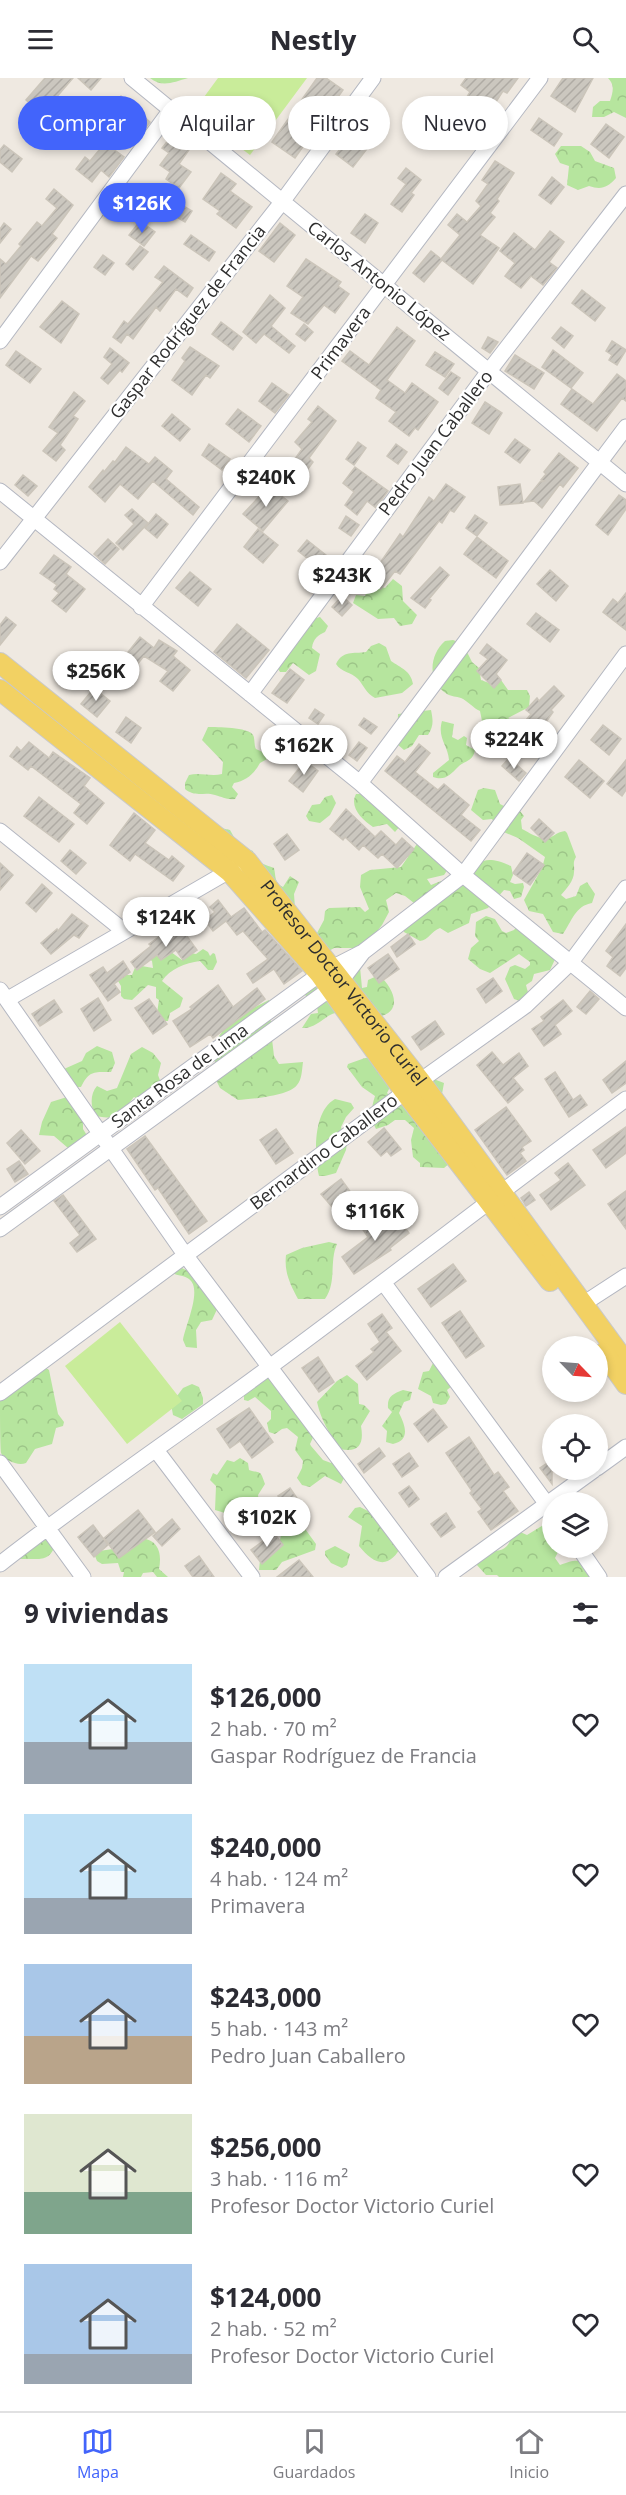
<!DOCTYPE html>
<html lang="es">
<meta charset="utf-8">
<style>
:root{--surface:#fff;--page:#f2f2f3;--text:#2b2b33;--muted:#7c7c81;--line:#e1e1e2;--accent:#4264fb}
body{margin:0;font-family:"Open Sans",sans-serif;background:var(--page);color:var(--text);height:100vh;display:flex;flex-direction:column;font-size:22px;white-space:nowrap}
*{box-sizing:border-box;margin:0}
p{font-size:20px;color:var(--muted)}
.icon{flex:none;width:33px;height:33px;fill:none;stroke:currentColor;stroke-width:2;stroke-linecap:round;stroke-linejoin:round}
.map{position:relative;height:1499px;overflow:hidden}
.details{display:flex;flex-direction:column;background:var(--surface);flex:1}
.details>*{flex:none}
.hud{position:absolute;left:18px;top:18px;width:591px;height:54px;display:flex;gap:12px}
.needle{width:39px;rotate:115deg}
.fabs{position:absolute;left:542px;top:1258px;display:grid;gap:12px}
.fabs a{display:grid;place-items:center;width:66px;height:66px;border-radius:50%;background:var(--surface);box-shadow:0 3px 9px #0003;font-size:30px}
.price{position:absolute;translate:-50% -51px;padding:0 14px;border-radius:21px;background:#fff;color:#222;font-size:20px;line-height:39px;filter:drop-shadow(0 2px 3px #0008)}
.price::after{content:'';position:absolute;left:50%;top:36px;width:18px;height:14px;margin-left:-9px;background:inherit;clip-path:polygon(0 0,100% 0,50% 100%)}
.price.active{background:var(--accent);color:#fff}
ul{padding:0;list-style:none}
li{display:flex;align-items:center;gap:18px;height:150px;padding:0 24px}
li span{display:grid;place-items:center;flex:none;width:168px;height:120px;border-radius:0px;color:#555}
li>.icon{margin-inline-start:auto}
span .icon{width:72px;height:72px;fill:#fffc;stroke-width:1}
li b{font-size:26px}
h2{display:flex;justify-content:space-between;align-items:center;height:72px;padding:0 24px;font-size:26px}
.chip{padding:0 21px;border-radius:27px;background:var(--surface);box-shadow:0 3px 9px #0003;font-size:21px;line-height:54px}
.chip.active{background:var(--accent);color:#fff}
header{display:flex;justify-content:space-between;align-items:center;height:78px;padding:0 24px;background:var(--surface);font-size:27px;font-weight:700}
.menu{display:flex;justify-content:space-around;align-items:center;height:84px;border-top:2px solid var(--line);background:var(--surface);font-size:16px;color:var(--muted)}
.menu a{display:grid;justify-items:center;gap:3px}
.menu .active{color:var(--accent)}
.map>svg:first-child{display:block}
.forest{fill:url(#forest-crowns)}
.pitch{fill:#c9ec9a}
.building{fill:url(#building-hatch);stroke:#cbc5ba;stroke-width:1.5}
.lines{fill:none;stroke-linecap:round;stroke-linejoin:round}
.minor-casing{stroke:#b4b7c1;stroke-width:17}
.major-casing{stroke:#c9c9c9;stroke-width:22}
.minor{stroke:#fff;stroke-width:15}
.major{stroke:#f2d163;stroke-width:20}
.labels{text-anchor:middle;stroke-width:4.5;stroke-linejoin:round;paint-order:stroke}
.street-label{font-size:18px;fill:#2e2e2e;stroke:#fff}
</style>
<header><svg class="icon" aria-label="menu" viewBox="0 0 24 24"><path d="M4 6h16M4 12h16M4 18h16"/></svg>Nestly<svg class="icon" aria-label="search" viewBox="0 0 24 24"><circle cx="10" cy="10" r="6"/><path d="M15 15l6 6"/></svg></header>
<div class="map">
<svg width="626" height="1499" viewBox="0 0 626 1499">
<defs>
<pattern id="forest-crowns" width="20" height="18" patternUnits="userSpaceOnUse" patternTransform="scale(1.5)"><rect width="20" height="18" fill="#b6e59e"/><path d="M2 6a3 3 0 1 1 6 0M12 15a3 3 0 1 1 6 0" fill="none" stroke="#9dc588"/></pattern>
<pattern id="building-hatch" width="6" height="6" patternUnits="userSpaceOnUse" patternTransform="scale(1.5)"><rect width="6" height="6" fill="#cbc7bf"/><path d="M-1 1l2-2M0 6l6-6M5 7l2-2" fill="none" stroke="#afaba4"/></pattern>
</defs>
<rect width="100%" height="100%" fill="#efe9e1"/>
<path class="forest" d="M150 0H188C174 4 162 10 150 0Z
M608 0H626V40L614 34 604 39H592L593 29 600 23H610C613 14 615 7 608 0Z
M561 68H581L590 74 595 83 614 90 616 100C607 110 601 112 589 108L578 112 567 107 569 88 560 85 555 76Z
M393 501 402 508 403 523 417 537 412 546 400 548 394 540 378 541 353 525 356 517 365 518 369 508 373 506 385 510Z
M320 539 328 548 325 554C318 557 313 561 312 570L320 576 316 593 309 597 293 585 286 594H280L277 589 313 541Z
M453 562 463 566 472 584 479 590 481 602 489 605 501 602 508 612H527L530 618 529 629 508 640 520 647 510 658 503 655 499 663H495L482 643 480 633C473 630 468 623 461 620 456 618 452 619 447 616 427 604 429 577 445 563Z
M379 565 386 569 391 583C401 590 411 593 413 606L402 615 375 620C366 615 364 608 358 601 351 594 341 594 336 586 343 572 353 576 366 574L371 568Z
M431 632C433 642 434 648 428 657H419L412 668 404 672 397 666 398 636Z
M442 643 454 646 452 659 458 662 464 658 467 660 466 667 475 672C473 684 465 682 458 689 450 697 445 703 433 699V695L449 682C448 667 437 660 442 643Z
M208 649C217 649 248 649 253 657 255 660 254 668 256 671L267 676V681L260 685C254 696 246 703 234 705L232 709 238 716 235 721C226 722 223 719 215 717 204 713 196 720 185 711V705L189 697C200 694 211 699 222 696L223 684 202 662Z
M484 710 495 712 500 726 506 729 516 728 524 738 521 742 522 751C530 755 543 764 551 759 557 756 558 754 565 753L567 755 576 779C572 786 575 787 574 794 574 803 566 811 561 817L566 821 576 818 580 808 587 804 595 816 592 825C575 828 572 843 563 856L553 854 543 836 529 833 524 822 542 790 545 779 518 760 499 752 492 741 483 742 471 732 478 712Z
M356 716H361L366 722 371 723 401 747 395 754 387 746 373 749C362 742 349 729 356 716Z
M332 717 336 725 330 737 320 745 309 743 306 738 312 727 320 726 325 719Z
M221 750 230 752 239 768 253 773C255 786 264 786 274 790 276 798 274 805 283 809L290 798 299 804 294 816 295 830 199 760 197 755Z
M419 763 431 767C435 777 445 780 448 791L444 797 427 801 431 807 441 803 447 806 449 814C477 800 470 769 511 788L513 797 510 804 515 806 523 805 524 809 521 819 514 821 510 813 504 812 488 830 471 836 469 845 448 855 440 850C431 853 429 862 420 863L404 854V851L414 829V825L405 818 396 815 386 822 389 834 382 847 369 863 358 870H334L329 873 323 886 315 887 303 878 302 838 311 852 317 855 324 842 325 833 329 830 360 829 365 834 369 831 360 809 361 797 370 792 401 789Z
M486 838 495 841 502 853 506 855 514 852 518 847 557 877 550 892 534 896 532 903 526 907 528 915 523 924 514 921 505 901 510 889 515 887 525 891 530 887V884L519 876 490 895 480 891 468 881 471 870 479 863 475 858 476 844Z
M203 871 208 874 210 878 213 875 215 876 217 884 213 892H208L200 883C185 885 170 891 162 903L183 920 180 929 170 935 168 943H164L157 935 159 922 156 920V909L148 907 132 922 124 921 121 918V908L118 903 121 897H132L136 887 153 890 152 883 149 881 150 876 171 874 182 882 191 875 196 876Z
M360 889 362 910 367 909 368 902 379 897C394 910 404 934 378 939 366 941 352 933 340 934 325 935 318 951 302 950L311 936 318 935 317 928 307 921 303 911Z
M269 922 270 941 273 949 272 961 274 978 279 986 303 984C302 991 302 1002 297 1007 289 1018 251 1021 238 1022L220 1010 217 1004 219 997 212 974 219 958 231 941Z
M97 968 112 974 115 985 111 994C95 994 89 992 81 1009H75L64 991 82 983 86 975Z
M142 969 153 975 161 985 158 997 161 1005 141 1023 134 1019C119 1036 124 1043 96 1038 90 1029 90 1016 97 1008L107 1013 117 1010 131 976Z
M365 980H370L390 1009 387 1015 400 1028 405 1025 431 1000 444 1005 440 1027 456 1080 444 1090 420 1089V1085L413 1079 411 1062 414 1050 405 1042H395L388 1047 376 1051C370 1040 371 1030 375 1018L362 1009 347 989 348 986Z
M67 1019 83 1042V1051L88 1059 82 1069 68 1070 54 1058 39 1057 42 1044 51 1024Z
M335 1021 351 1025 354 1030 346 1039 341 1049 347 1065 346 1072 336 1095 325 1098H319C314 1076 313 1033 335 1021Z
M329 1164 337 1166C329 1184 337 1204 325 1221H298C290 1206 284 1194 286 1177L302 1170Z
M180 1189 217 1208 222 1213 220 1225 212 1242 201 1244 196 1252 197 1270 186 1269 183 1262C185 1248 203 1211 189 1201 184 1197 176 1198 171 1194Z
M33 1283 49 1292 58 1336 64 1344 63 1348 56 1350 52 1366 35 1371 26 1385C18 1388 5 1383 1 1375 0 1367 0 1327 0 1316L27 1284Z
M434 1283 452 1308 447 1312 450 1319 446 1326 441 1327 433 1325 431 1318 418 1311 423 1294 429 1293Z
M266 1295 316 1353 310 1366 311 1368 323 1382 331 1385 337 1380 344 1400 341 1406 325 1398 310 1409 302 1407 297 1400 302 1390 303 1383 295 1372 298 1359 287 1350 282 1351 275 1356 269 1354 267 1345 271 1341V1333L255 1319 248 1323 244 1322V1314Z
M347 1297 358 1306 359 1326 364 1327 370 1333 361 1348C364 1365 360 1375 340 1371 329 1355 321 1342 317 1324L337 1303Z
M192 1306 199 1309 203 1320V1326L182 1341 173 1337 171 1326 183 1310Z
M403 1312 412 1314 410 1322 404 1324 399 1335C405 1347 411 1362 393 1366L386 1364 387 1353 382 1348 392 1334 388 1330C387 1318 393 1316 403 1312Z
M240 1380 248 1385 249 1392C262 1396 260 1392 265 1406L258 1417 259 1424 247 1436 251 1447 245 1455 239 1450 241 1443 238 1439 215 1432 216 1408 210 1402 213 1395 217 1397 227 1382 234 1384Z
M360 1429 372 1435 403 1465C390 1492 375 1488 359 1468L362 1448 348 1439 355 1430Z
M288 1432 305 1437 303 1448 316 1466 315 1472 282 1484 276 1492H259L260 1482C270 1474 281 1469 281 1455L276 1453 277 1438 284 1436Z
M545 1446 552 1451V1470H560L555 1480 560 1487C581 1479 583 1482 596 1499H499L497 1497H486L476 1486 492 1473C507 1474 513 1463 511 1450L527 1457Z
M40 1451 56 1466C48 1486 39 1480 20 1481L19 1474Z
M141 1460C159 1462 162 1476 159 1491L168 1499H157L153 1494 143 1495 141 1499H123L124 1494H121L118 1485 102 1486 97 1483 95 1478 99 1473 113 1471Z
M335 1468 350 1476 347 1487 342 1490 331 1485 325 1477V1473Z"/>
<path class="pitch" d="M218 0H307L250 77 193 34Z
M120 1244 182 1323 127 1366 65 1288Z"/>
<path class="building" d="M45 0H73L54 22 72 39 49 70 32 56 45 39 26 22Z
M78 0H101L91 12Z
M317 0H326L343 12 295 80 272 64Z
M466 0H518L507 15 503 13 492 30 489 28 463 69 437 51 445 40 454 46 465 29 462 27 470 14 461 7Z
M563 0H593L575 34 551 18Z
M121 18 150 44 136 62 126 53 130 49 110 32Z
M358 38 379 55 353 89 336 76 349 60 344 56Z
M539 40 562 56 554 68 531 52Z
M606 46 624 59 609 80 591 66Z
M173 56 191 69 179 86 191 94 179 110 166 101 170 94 160 87 169 75 162 70Z
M105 65 124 79 109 99 101 92 92 104 76 91 85 79 90 83Z
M4 67 22 81 12 94 0 84V72Z
M495 83 514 95 497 121 499 123 490 135 495 139 480 157 499 170 473 206 442 182 424 204 413 195 431 173 441 181 460 157 448 147 457 136 467 144 481 128 476 123 488 106 482 102Z
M406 90 421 102 411 115 414 117 402 134 391 126 406 106 398 100Z
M221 95 236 106 230 113 252 129 236 150 217 136 220 133 203 121Z
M552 99 564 109 551 126 539 117Z
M54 111 73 127 52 156 57 160 38 183 31 178 0 220V181L6 186 21 168 19 166 37 144 42 148 57 130 46 121Z
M145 117 155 123 146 137 136 130Z
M173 122 192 133 185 144 166 133Z
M365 136 378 145 365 165 351 155Z
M140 143 155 154 144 168 129 157Z
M4 145 11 151 0 165V151Z
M280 145 295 157 274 184 259 173Z
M550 153 564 164 549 184 557 190 543 207 531 198 521 210 505 198 515 185 500 173 514 155 535 172Z
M191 157 215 174 209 183 184 166Z
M140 168 148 174 133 192 126 186Z
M103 177 114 185 105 197 94 189Z
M306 181 341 204 338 208 349 216 335 235 324 227 308 246 291 235 303 219 287 208Z
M164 188 193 210 187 219 176 211 160 233 156 229 133 261 127 256 121 265 113 259 124 243 128 246 163 204 155 199Z
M582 212 605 230 595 243 572 225Z
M270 217 285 230 271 248 295 268 289 275 264 256 256 265 243 254Z
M62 223 79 236 61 265 40 249Z
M221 244 242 260 233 272 212 256Z
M304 246 313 254 305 263 296 256Z
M397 249 415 263 387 302 405 315 412 305 438 324 418 352 415 350 409 358 389 343 396 334 376 320 381 312 342 283 350 273 369 287Z
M561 249 573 258 564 270 552 260Z
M488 259 498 264 490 275 482 270Z
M612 263 626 272 617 287 609 282 612 277 606 273Z
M190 269 219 288 210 300 206 297 192 317 172 302 185 283 182 280Z
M110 270 129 285 122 294 120 292 108 306 101 300 112 286 104 279Z
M553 272 583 295 571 310 542 289Z
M16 273 41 291 30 305 6 287Z
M435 274 454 286 445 299 426 287Z
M515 277 544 295 534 311 505 293Z
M451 294 460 300 448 317 439 310Z
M617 296 626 303V323L622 320 597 353 561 326 572 311 593 326Z
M272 305 289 317 275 335 259 323Z
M74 314 85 323 73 338 78 341 60 367 65 372 56 383 43 373 58 355 49 349Z
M485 324 502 335 489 356 472 345Z
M318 328 336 343 309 380 313 384 305 395 292 385 302 371 295 364 312 344 308 341Z
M238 331 261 348 249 364 226 346Z
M172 336 190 351 180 363 162 348Z
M515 361 530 372 520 385 505 374Z
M358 364 366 370 354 387 346 381Z
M209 366 230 381 222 392 202 377Z
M396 366 407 374 398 386 387 378Z
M126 369 149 386 155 379 172 393 166 401 199 429 193 437 153 403 138 421 120 406 105 424 89 409 103 392 104 394 113 383 115 384Z
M559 375 578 390 563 409 560 406 542 430 534 423 524 424 540 404 544 403 541 402 546 396 544 394Z
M355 389 388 413 376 430 367 423 357 437 345 427 354 414 343 405Z
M23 397 37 408 28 418 15 407Z
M446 406 465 419 454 434 450 432 442 445 439 443 400 496 395 493 381 511 369 501 400 456 403 459 429 419 434 423Z
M520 406 523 425 500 427 498 409Z
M269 408 288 423 263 453 243 436Z
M619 417 626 422V431L608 457 596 447Z
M132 431 148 445 123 472 116 465 134 446 125 437Z
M156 436 168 446 157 460 145 450Z
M475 437 487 445 477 458 466 450Z
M346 438 359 447 351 458 339 450Z
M258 451 278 467 263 485 244 469Z
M477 459 508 483 496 500 464 476Z
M108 461 119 471 105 486 94 476Z
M307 462 326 477 317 488 298 473Z
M54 477 71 489 66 496 85 511 66 534 52 523 59 515 54 511 57 507 40 495Z
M440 489 449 497 429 521 431 522 425 530 411 520Z
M317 490 327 496 321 503 313 498Z
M550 492 568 508 556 523 537 506Z
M190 494 211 511 198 528 176 510Z
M626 515V552L603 534 613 521 618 525Z
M342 518 352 527 342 538 332 529Z
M536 535 559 552 550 564 527 546Z
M6 539 16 547 0 567V547Z
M237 546 269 572 246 600 214 574Z
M140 559 154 570 159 562 177 573 173 578 190 592 173 613 160 603 168 593 144 578 136 588 125 578Z
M487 566 507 582 496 596 501 602 494 610 477 593 488 581 480 575Z
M290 591 304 602 287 625 272 615Z
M554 608 564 618 551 632 553 634 532 664 517 653 531 636 526 632 537 620 539 623Z
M94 610 110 623 97 639 81 626Z
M315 631 324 637 318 646 309 640Z
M126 639 141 650 131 665 116 654Z
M364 640 377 649 371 656 359 647Z
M603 647 621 661 609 677 591 662Z
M29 664 49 680 53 674 90 700 84 708 104 725 87 746 74 735 81 726 31 688 28 692 10 678 17 669 21 673Z
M359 664 367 670 357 683 349 677Z
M419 666 430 675 415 694 438 712 444 706 469 727 461 737 480 752 471 763 385 693 397 678 405 684Z
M509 680 526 695 519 703 502 688Z
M579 682 604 703 590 720 565 699Z
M626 682V712L622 718 607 706Z
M305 683 318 693 303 714 289 703Z
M39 719 74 746 59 764 24 738Z
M346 731 375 759 381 753 396 767 402 760 414 771 397 790 382 776 378 780 363 767 359 772 345 759 343 762 330 751Z
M134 735 155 752 145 765 169 782 172 778 184 788 173 803 135 776 130 783 110 767Z
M539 741 554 755 545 764 531 750Z
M287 756 299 772 285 782 274 766Z
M70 772 86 785 76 796 61 783Z
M527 775 544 787 530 807 513 795Z
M0 785 13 797 0 812Z
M42 806 52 815 36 834 26 825Z
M218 822 231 839 244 830 262 854 265 852 302 893 284 906 274 891 253 905 247 896 268 881 243 853 237 857 226 843 213 853 205 842 215 834 210 829Z
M72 836 88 848 79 860 74 857 51 876 41 865 57 851 58 853Z
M626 846V890L620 898 607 888 613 879 606 873Z
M181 850 197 872 183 882 176 872 161 882 157 877 137 892 131 884 151 868 149 866 163 856 166 860Z
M408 856 415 866 397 879 391 869Z
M388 876 399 891 379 905 368 890Z
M123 883 130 894 114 906 120 914 108 923 90 897 103 889 107 895Z
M493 900 502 913 486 925 477 911Z
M218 907 233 929 257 910 265 921 213 960 210 956 190 969 173 943 192 931 190 929Z
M590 913 599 921 586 936 577 929Z
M98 920 111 942 94 953 81 931Z
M149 921 167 946 153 956 135 930Z
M54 922 62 934 40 948 32 936Z
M563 922 572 933 555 947 561 956 544 968 532 951 544 943 541 939Z
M435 943 444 956 421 972 412 959Z
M492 974 503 987 519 975 528 988 513 1000 523 1012 508 1025 477 987Z
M626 983V1005L612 1015 603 1002Z
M555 994 573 1022 580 1017 587 1027 569 1039 545 1001Z
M506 1029 531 1063 522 1069 524 1072 520 1075 526 1083 507 1097 475 1052Z
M626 1049V1075L606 1090 593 1072Z
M384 1050 401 1071 391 1078 387 1073 381 1078 368 1064Z
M276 1051 293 1075 276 1086 260 1062Z
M21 1052 40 1073 25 1086 7 1065Z
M145 1058 207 1143 189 1156 158 1110 155 1112 127 1071Z
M19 1083 28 1096 15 1104 7 1091Z
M568 1085 585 1107 551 1132 540 1117 561 1102 555 1095Z
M341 1101 352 1116 333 1130 321 1116Z
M626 1113V1151L608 1126Z
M529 1114 535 1122 526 1128 521 1120Z
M63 1117 96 1161 77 1174 70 1165 80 1157 54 1123Z
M364 1134 376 1150 395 1136 409 1155 390 1170 391 1172 354 1196 342 1179 368 1159 355 1140Z
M453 1186 466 1203 431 1229 418 1211Z
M460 1233 484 1268 466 1280 442 1245Z
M382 1236 392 1250 386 1254 401 1273 367 1302 356 1288 374 1274 371 1271 380 1264 368 1246Z
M318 1279 334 1304 319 1314 302 1290Z
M249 1330 273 1364 252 1380 240 1363 230 1370 217 1351Z
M433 1331 447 1349 428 1364 414 1346Z
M469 1359 494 1397 498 1394 509 1409 503 1413 518 1433 491 1452 478 1434 482 1431 470 1415 472 1413 446 1375Z
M379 1370 385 1378 364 1395 358 1386Z
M409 1375 418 1388 402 1399 393 1386Z
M552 1382V1406L540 1390Z
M409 1408 419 1421 409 1429 399 1415Z
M290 1410 301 1426 290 1434 278 1418Z
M138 1432 155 1454 119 1480 104 1460Z
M446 1435 455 1449 441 1459 431 1446Z
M172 1441 180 1451 162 1468 153 1458Z
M93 1447 108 1467 94 1479 78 1459Z
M274 1455 283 1467 262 1486 251 1472Z
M199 1478 214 1499H193L185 1488Z
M299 1482 313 1499H277Z"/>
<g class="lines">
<defs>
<path id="minor" d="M132 0 626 406
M0 263 170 33
M0 413 360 705 463 797 626 930
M0 484 282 124 373 0
M141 529 540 0
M250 616 489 293 626 116
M360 705 626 349
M0 753 124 853
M0 912 186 1178 428 1499
M8 921 236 789
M0 1129 320 896 361 875
M0 1151 341 903 363 874 463 797 626 576
M383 1204 552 1433
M583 1226 626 1198
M0 1315 420 1003 525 928 571 884 626 810
M156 1372 252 1499
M0 1385 83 1499
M597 1390 626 1369
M579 1470 599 1499
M0 1486C88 1417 181 1355 271 1288 390 1200 507 1109 626 1021
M446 1499 594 1392"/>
<g id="major">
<path id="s1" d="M0 585 247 783 420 1003 626 1285"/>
<path d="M0 612 230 794 320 896 405 1014 550 1203"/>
<path d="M604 1275 626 1306"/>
</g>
</defs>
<use href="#minor" class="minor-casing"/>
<use href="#major" class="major-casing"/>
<use href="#minor" class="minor"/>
<use href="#major" class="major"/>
</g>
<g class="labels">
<g class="street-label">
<text transform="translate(379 203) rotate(39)" y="6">Carlos Antonio López</text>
<text transform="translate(188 244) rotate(-52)" y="6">Gaspar Rodríguez de Francia</text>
<text transform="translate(341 265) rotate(-53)" y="6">Primavera</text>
<text transform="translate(436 365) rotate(-53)" y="6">Pedro Juan Caballero</text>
<text dy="6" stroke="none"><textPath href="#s1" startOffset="472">Profesor Doctor Victorio Curiel</textPath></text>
<text transform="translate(180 998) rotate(-36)" y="6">Santa Rosa de Lima</text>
<text transform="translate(324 1074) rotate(-37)" y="6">Bernardino Caballero</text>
</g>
</g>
</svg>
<div class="fabs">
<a><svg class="needle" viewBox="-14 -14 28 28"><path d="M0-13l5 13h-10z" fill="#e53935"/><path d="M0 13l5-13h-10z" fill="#7c7c81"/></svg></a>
<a><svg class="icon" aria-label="locate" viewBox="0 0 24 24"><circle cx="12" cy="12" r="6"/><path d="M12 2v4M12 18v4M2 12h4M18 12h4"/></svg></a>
<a><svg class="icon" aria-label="layers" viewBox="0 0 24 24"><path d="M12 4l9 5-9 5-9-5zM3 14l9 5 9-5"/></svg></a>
</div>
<b class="price active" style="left:142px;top:156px">$126K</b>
<b class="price" style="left:266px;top:430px">$240K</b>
<b class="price" style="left:342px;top:528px">$243K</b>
<b class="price" style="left:96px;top:624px">$256K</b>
<b class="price" style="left:514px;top:692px">$224K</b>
<b class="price" style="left:304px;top:698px">$162K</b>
<b class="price" style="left:166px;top:870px">$124K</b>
<b class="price" style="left:375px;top:1164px">$116K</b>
<b class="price" style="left:267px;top:1470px">$102K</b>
<div class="hud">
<a class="chip active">Comprar</a>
<a class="chip">Alquilar</a>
<a class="chip">Filtros</a>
<a class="chip">Nuevo</a>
</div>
</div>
<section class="details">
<h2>9 viviendas<svg class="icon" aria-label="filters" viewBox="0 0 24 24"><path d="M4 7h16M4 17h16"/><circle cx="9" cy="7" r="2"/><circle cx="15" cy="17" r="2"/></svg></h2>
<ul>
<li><span style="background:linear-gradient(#bfe0f5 65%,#9aa5b1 0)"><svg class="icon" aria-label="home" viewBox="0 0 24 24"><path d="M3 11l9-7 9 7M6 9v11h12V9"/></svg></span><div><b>$126,000</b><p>2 hab. · 70 m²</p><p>Gaspar Rodríguez de Francia</p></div><svg class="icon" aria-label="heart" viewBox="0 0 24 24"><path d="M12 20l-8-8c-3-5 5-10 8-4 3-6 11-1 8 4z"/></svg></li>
<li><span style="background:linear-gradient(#bfe0f5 70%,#9aa5b1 0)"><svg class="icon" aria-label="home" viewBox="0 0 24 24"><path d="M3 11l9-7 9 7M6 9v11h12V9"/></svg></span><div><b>$240,000</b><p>4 hab. · 124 m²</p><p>Primavera</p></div><svg class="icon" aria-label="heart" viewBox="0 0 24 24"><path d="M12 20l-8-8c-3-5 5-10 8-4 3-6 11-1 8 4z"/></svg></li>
<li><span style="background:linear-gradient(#a9c7e8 60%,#b9a48a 0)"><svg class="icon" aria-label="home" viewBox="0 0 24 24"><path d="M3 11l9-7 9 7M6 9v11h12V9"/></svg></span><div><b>$243,000</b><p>5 hab. · 143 m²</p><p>Pedro Juan Caballero</p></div><svg class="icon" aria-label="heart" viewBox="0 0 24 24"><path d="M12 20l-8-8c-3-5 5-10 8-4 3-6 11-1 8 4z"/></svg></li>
<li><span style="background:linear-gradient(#dfe7d0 65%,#7fa58c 0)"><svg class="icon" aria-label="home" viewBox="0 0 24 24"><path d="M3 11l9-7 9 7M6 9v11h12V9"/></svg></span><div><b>$256,000</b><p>3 hab. · 116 m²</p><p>Profesor Doctor Victorio Curiel</p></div><svg class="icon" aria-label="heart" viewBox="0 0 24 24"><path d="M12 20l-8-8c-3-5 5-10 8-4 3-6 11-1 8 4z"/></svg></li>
<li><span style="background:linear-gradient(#a9c7e8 75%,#9aa5b1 0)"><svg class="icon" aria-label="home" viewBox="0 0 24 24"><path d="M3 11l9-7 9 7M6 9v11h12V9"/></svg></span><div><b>$124,000</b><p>2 hab. · 52 m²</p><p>Profesor Doctor Victorio Curiel</p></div><svg class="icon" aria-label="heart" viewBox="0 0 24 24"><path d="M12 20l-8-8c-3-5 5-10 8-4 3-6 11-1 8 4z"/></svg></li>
</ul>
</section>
<nav class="menu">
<a class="active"><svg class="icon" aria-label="map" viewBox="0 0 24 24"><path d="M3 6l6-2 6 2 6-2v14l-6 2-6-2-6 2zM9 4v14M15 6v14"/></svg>Mapa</a>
<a><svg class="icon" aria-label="saved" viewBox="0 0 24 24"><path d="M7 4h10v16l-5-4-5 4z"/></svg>Guardados</a>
<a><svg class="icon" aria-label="home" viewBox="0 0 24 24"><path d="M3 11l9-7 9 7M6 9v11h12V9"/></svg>Inicio</a>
</nav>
